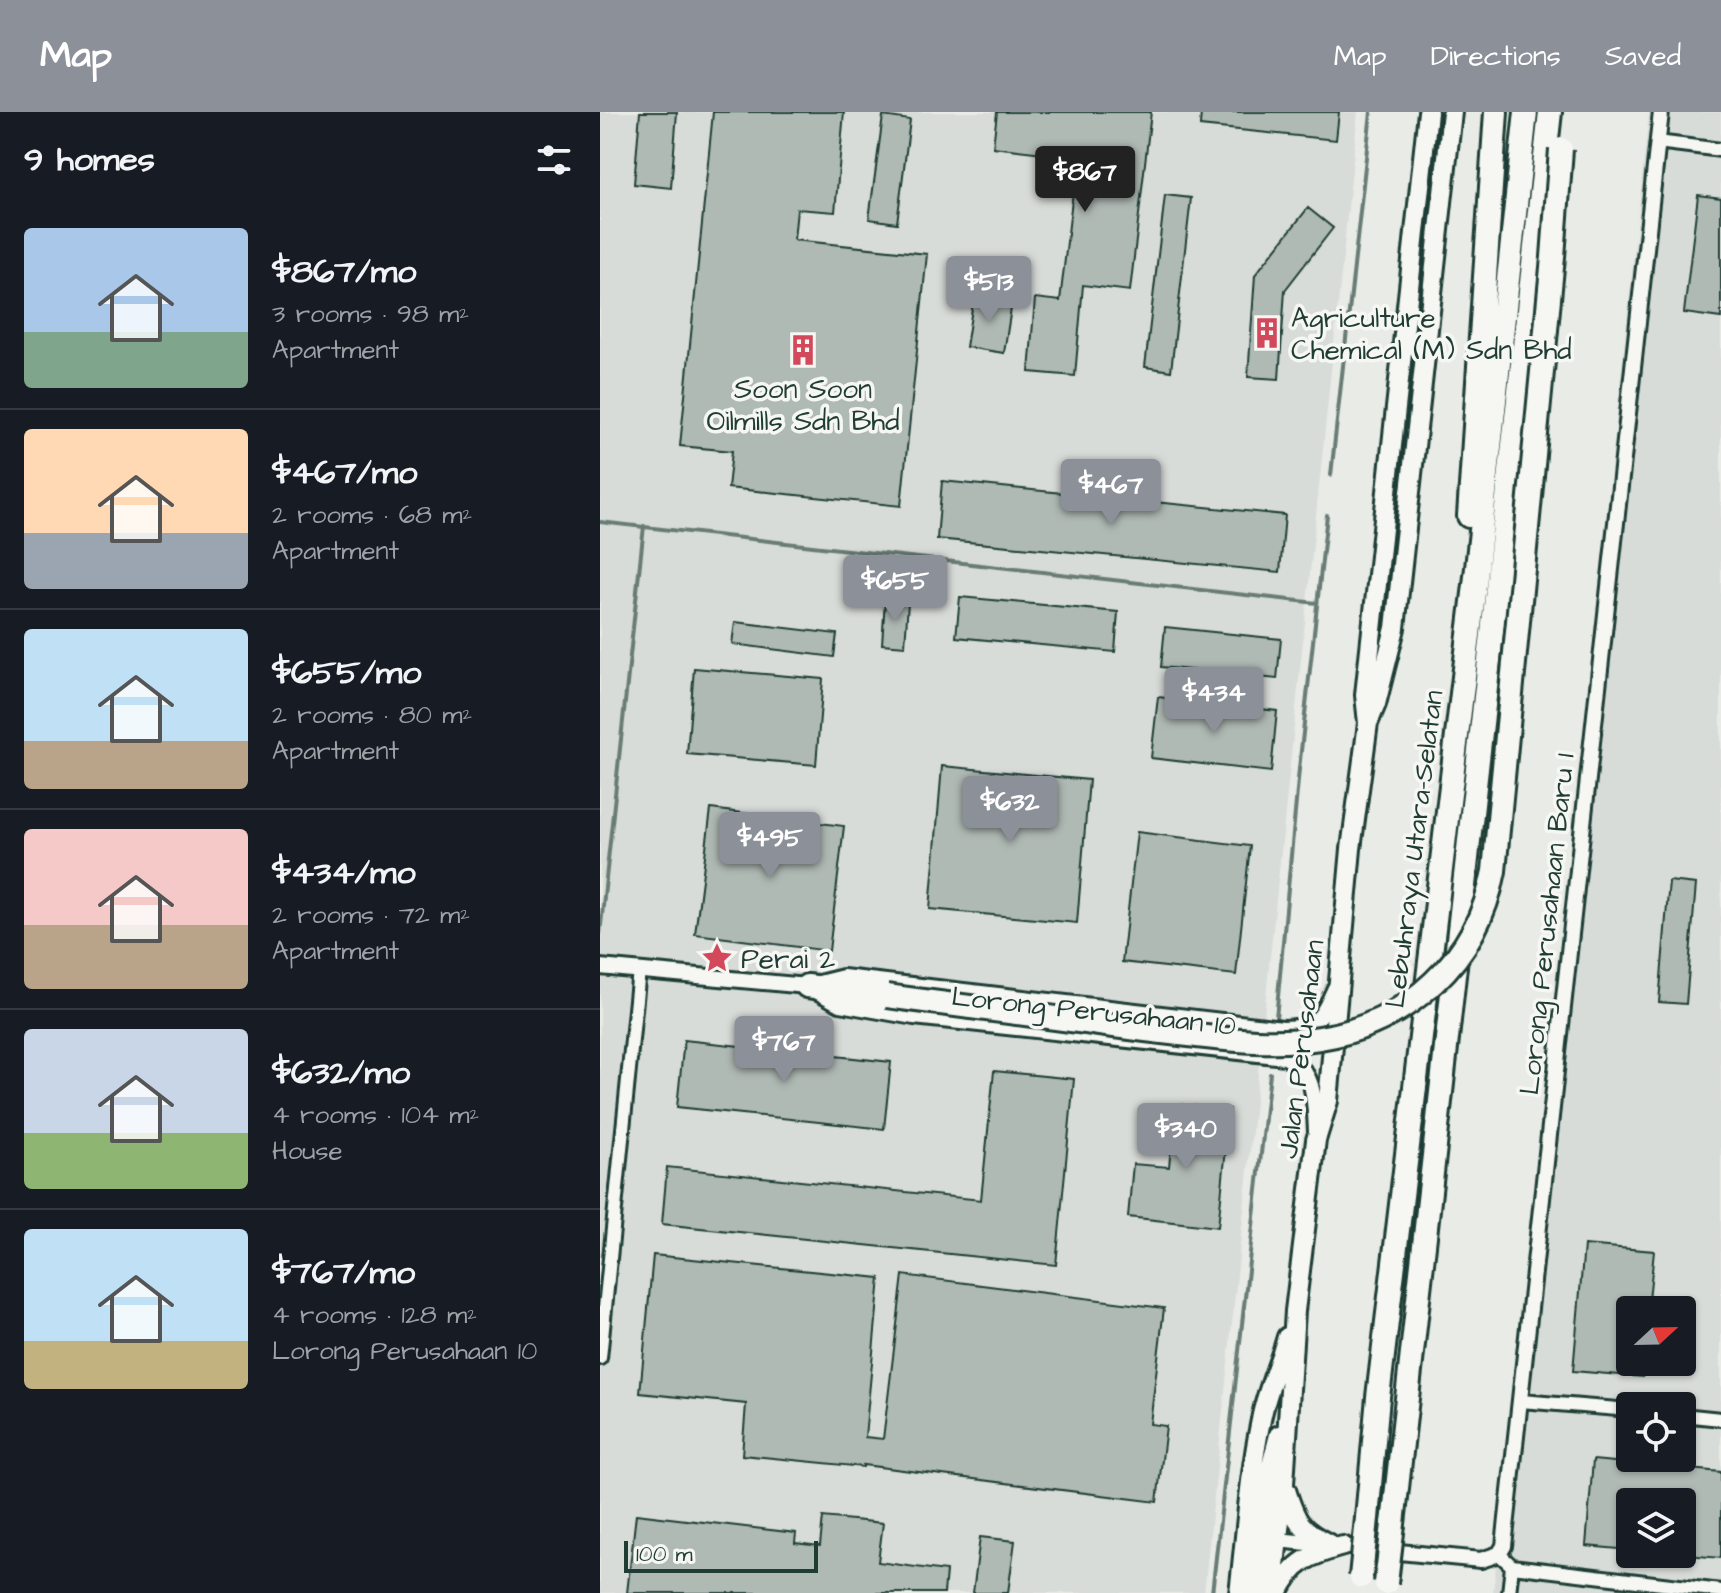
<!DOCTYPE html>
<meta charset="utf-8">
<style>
:root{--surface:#171b24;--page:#242831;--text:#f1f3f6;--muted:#9ea1a6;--line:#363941;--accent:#8c9099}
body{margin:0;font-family:"Architects Daughter",sans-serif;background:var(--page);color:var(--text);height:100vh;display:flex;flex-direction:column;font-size:30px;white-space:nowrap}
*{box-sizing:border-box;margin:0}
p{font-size:26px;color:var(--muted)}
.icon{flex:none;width:44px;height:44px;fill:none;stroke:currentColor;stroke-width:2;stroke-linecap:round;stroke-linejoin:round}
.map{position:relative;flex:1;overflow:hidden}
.panel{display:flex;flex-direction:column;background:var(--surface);width:600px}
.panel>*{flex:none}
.needle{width:52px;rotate:68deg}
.controls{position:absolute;left:1016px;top:1184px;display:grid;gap:16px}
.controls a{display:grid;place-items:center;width:80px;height:80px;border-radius:8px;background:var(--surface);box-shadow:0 2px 6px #0004;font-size:40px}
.scale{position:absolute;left:24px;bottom:20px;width:194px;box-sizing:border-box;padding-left:8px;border:4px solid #1f3d34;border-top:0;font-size:22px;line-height:28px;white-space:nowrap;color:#1f3d34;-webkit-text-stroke:6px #f6f6f2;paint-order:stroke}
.price{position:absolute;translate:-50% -68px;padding:0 18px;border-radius:8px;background:var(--accent);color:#fff;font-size:26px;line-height:52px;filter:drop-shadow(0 2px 4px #0008)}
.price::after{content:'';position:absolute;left:50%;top:48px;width:24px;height:18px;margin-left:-12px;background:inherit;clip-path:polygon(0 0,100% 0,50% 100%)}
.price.current{background:#222;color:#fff}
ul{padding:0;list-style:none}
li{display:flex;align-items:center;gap:24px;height:200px;padding:0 24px}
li+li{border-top:2px solid var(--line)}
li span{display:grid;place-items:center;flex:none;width:224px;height:160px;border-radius:8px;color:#555}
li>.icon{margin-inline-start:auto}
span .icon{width:96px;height:96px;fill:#fffc;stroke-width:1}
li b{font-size:34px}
h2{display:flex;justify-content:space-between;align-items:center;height:96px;padding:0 24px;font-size:34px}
header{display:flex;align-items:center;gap:48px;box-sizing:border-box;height:112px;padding:0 40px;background:var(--accent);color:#fff}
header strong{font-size:38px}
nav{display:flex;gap:44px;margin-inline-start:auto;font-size:28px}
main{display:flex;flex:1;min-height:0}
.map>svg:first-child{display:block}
.built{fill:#d8dcd8;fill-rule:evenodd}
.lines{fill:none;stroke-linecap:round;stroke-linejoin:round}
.stream{stroke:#687c75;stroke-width:4}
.building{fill:#b0bab5;stroke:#1f3d34;stroke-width:2}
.minor-casing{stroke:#1f3d34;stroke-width:18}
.tertiary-casing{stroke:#1f3d34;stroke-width:20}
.primary-casing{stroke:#1f3d34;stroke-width:24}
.motorway-casing{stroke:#1f3d34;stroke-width:28}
.minor{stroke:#f6f6f2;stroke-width:12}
.tertiary{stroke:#f6f6f2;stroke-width:14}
.primary{stroke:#f6f6f2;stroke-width:18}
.motorway{stroke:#f6f6f2;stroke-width:22}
.motorway-bridge-casing{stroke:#1f3d34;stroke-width:28;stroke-linecap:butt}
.motorway-bridge{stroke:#f6f6f2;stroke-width:22}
.labels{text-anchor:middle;stroke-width:7;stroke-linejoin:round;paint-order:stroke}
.poi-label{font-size:28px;fill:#1f3d34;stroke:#f6f6f2;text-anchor:start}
.street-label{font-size:28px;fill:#1f3d34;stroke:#f6f6f2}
</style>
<header>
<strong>Map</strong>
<nav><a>Map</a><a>Directions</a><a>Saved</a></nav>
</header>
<main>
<section class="panel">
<h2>9 homes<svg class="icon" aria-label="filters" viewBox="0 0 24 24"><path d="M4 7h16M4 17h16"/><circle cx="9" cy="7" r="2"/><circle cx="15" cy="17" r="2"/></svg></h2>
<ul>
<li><span style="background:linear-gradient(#a9c7e8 65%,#7fa58c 0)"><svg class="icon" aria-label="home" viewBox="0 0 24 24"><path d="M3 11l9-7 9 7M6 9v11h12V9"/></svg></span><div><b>$867/mo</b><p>3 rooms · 98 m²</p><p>Apartment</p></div></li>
<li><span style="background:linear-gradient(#ffd9b3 65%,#9aa5b1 0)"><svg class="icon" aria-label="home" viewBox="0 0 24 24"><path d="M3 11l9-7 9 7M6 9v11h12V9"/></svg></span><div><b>$467/mo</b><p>2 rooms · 68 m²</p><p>Apartment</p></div></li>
<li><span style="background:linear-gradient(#bfe0f5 70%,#b9a48a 0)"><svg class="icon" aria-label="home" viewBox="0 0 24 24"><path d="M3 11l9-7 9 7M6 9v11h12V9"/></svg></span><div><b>$655/mo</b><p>2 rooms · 80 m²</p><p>Apartment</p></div></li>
<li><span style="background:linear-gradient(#f6c9c9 60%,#b9a48a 0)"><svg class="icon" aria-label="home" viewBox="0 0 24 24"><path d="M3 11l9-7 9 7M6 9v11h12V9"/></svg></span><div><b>$434/mo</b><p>2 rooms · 72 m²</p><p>Apartment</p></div></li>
<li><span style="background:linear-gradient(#c9d6e8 65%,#8fb573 0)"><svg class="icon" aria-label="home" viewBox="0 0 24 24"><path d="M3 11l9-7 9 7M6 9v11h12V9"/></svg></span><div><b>$632/mo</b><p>4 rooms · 104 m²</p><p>House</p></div></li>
<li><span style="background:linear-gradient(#bfe0f5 70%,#c2b280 0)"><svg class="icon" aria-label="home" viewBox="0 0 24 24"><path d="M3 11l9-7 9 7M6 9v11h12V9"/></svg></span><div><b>$767/mo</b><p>4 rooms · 128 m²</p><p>Lorong Perusahaan 10</p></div></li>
</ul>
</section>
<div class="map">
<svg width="1121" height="1481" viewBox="0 0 1121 1481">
<rect width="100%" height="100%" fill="#e9ebe7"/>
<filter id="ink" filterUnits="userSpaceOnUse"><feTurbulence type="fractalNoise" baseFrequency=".0125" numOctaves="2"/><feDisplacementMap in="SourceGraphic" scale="16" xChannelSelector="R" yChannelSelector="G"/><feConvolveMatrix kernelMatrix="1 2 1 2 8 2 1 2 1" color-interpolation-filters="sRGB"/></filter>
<g filter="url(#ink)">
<path class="built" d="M0 0H758L604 1481H0Z
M1049 0H1121V1481H893ZM1030 1198H1082V1250H1030ZM1030 1294H1082V1346H1030ZM1030 1390H1082V1442H1030Z"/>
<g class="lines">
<path class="stream" d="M731 363 771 0
M0 410 717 491
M0 822 44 414
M676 906 699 657 727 403
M612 1481 670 961"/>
</g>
<path class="building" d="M40 0H77L71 76 34 72Z
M113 0H244L235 100 197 97 194 128 327 142 301 394 128 376 132 339 80 334Z
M397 0H551L530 179 483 173 475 264 429 260 435 186 460 189 477 45 393 35Z
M601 0H739L736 28 600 14Z
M283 4 310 8 297 111 269 107Z
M565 83 591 86 571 259 545 255Z
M1098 83 1121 86V206L1084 201Z
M708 96 733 116 685 178 679 267 648 265 655 163Z
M374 184 412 190 404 241 366 235Z
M342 369 685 403 680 460 337 427Z
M360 485 518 500 515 540 356 525Z
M285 488 308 490 305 534 282 532Z
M135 510 237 522 234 545 132 532Z
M565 515 681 527 677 567 561 555Z
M94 556 223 567 216 653 87 642Z
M558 585 677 599 671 660 551 646Z
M342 654 489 668 477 811 330 797Z
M111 697 244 714 229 839 95 822Z
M537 720 650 734 636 863 522 850Z
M1069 769 1096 772 1086 892 1059 890Z
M84 928 291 950 284 1017 77 995Z
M394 959 474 967 456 1153 62 1112 67 1055 381 1088Z
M575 992 630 997 618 1115 528 1105 533 1052 569 1055Z
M984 1133 1054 1139 1048 1198H1030V1250H1044L1043 1265 973 1259Z
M53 1143 280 1166 265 1325 283 1327 303 1163 564 1196 550 1312 566 1314 557 1390 263 1353V1355L142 1343 146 1292 40 1281Z
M993 1348 1121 1360V1446L1075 1442H1082V1390H1030V1438L986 1434Z
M36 1402 196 1421 195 1431 220 1434 223 1405 283 1411 278 1450 346 1459 344 1481H27Z
M380 1425 415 1429 408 1481H373Z"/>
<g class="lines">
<defs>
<path id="minor" d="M1057 30 1121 38
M0 1246 39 858
M921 1289 1030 1298
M1082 1303 1121 1307
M899 1442 912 1454 1121 1479
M909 1481 912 1454"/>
<path id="tertiary" d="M0 855 207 874 243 865 683 916C719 915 721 906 735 876
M218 880 240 892 314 905 685 945C717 959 714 989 716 1019
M669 1424 677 1428 881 1448 899 1442 904 1434 1061 0"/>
<path id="primary" d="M769 609 776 592 795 516 852 0
M686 1378C696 1410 700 1418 731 1433
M639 1481C646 1423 649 1365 661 1308 666 1280 679 1253 687 1225
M655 1481 668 1366 679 1323
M672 1481 684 1372 695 1199 716 1028 728 989 751 737 768 611 765 583 828 0
M678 1481C693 1449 711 1443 743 1434"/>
<path id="motorway" d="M869 404 896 0
M207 874 287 884
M767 1406 778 1285 877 456 926 0
M793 1412 950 0"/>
</defs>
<use href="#minor" class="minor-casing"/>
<use href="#tertiary" class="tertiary-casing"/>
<use href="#primary" class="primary-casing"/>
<use href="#motorway" class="motorway-casing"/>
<use href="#minor" class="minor"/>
<use href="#tertiary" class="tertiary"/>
<use href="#primary" class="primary"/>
<use href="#motorway" class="motorway"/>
<defs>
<path id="motorway-bridge" d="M287 884C353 893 419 901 486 910 520 915 554 919 589 923 680 934 763 938 834 870 866 840 886 802 894 759L953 145 961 37
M761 1465 767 1406
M786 1471 793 1412"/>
</defs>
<use href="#motorway-bridge" class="motorway-bridge-casing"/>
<use href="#motorway-bridge" class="motorway-bridge"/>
</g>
</g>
<defs>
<symbol id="building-bare" viewBox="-9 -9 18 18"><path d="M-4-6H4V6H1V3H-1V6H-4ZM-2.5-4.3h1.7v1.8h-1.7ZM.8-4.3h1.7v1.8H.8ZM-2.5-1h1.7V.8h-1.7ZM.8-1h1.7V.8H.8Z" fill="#d1495b" stroke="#f6f6f2" stroke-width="2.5" paint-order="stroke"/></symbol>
<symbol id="sight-bare" viewBox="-9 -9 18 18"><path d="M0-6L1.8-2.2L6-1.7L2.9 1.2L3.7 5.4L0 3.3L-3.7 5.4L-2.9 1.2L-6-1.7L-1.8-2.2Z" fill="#d1495b" stroke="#f6f6f2" stroke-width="2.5" paint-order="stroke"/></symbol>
</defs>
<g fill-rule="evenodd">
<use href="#building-bare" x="645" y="199" width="44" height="44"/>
<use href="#building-bare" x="181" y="216" width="44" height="44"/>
<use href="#sight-bare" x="95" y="824" width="44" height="44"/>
</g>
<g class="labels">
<g class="poi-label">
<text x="691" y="215">Agriculture<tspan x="691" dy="32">Chemical (M) Sdn Bhd</tspan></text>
<text x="203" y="286" text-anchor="middle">Soon Soon<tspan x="203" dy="32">Oilmills Sdn Bhd</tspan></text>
<text x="141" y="856">Perai 2</text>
</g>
<g class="street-label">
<text transform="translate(813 737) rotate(-83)" y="10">Lebuhraya Utara–Selatan</text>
<text transform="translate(946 812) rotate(-84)" y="10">Lorong Perusahaan Baru 1</text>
<text transform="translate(494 898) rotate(6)" y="10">Lorong Perusahaan 10</text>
<text transform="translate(700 937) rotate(-83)" y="10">Jalan Perusahaan</text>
</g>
</g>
</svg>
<div class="controls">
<a><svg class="needle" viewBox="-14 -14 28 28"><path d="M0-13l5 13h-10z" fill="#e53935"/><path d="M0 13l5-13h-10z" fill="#9ea1a6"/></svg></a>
<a><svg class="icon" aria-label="locate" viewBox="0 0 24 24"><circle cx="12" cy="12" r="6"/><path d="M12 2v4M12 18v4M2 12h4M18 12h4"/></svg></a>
<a><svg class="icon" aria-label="layers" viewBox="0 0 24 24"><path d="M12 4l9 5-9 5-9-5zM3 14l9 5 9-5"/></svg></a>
</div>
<div class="scale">100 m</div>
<b class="price current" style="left:485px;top:102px">$867</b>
<b class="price" style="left:389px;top:212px">$513</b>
<b class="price" style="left:511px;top:415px">$467</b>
<b class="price" style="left:295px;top:511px">$655</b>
<b class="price" style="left:614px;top:623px">$434</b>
<b class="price" style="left:410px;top:732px">$632</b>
<b class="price" style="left:170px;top:768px">$495</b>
<b class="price" style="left:184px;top:972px">$767</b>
<b class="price" style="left:586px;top:1059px">$340</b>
</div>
</main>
